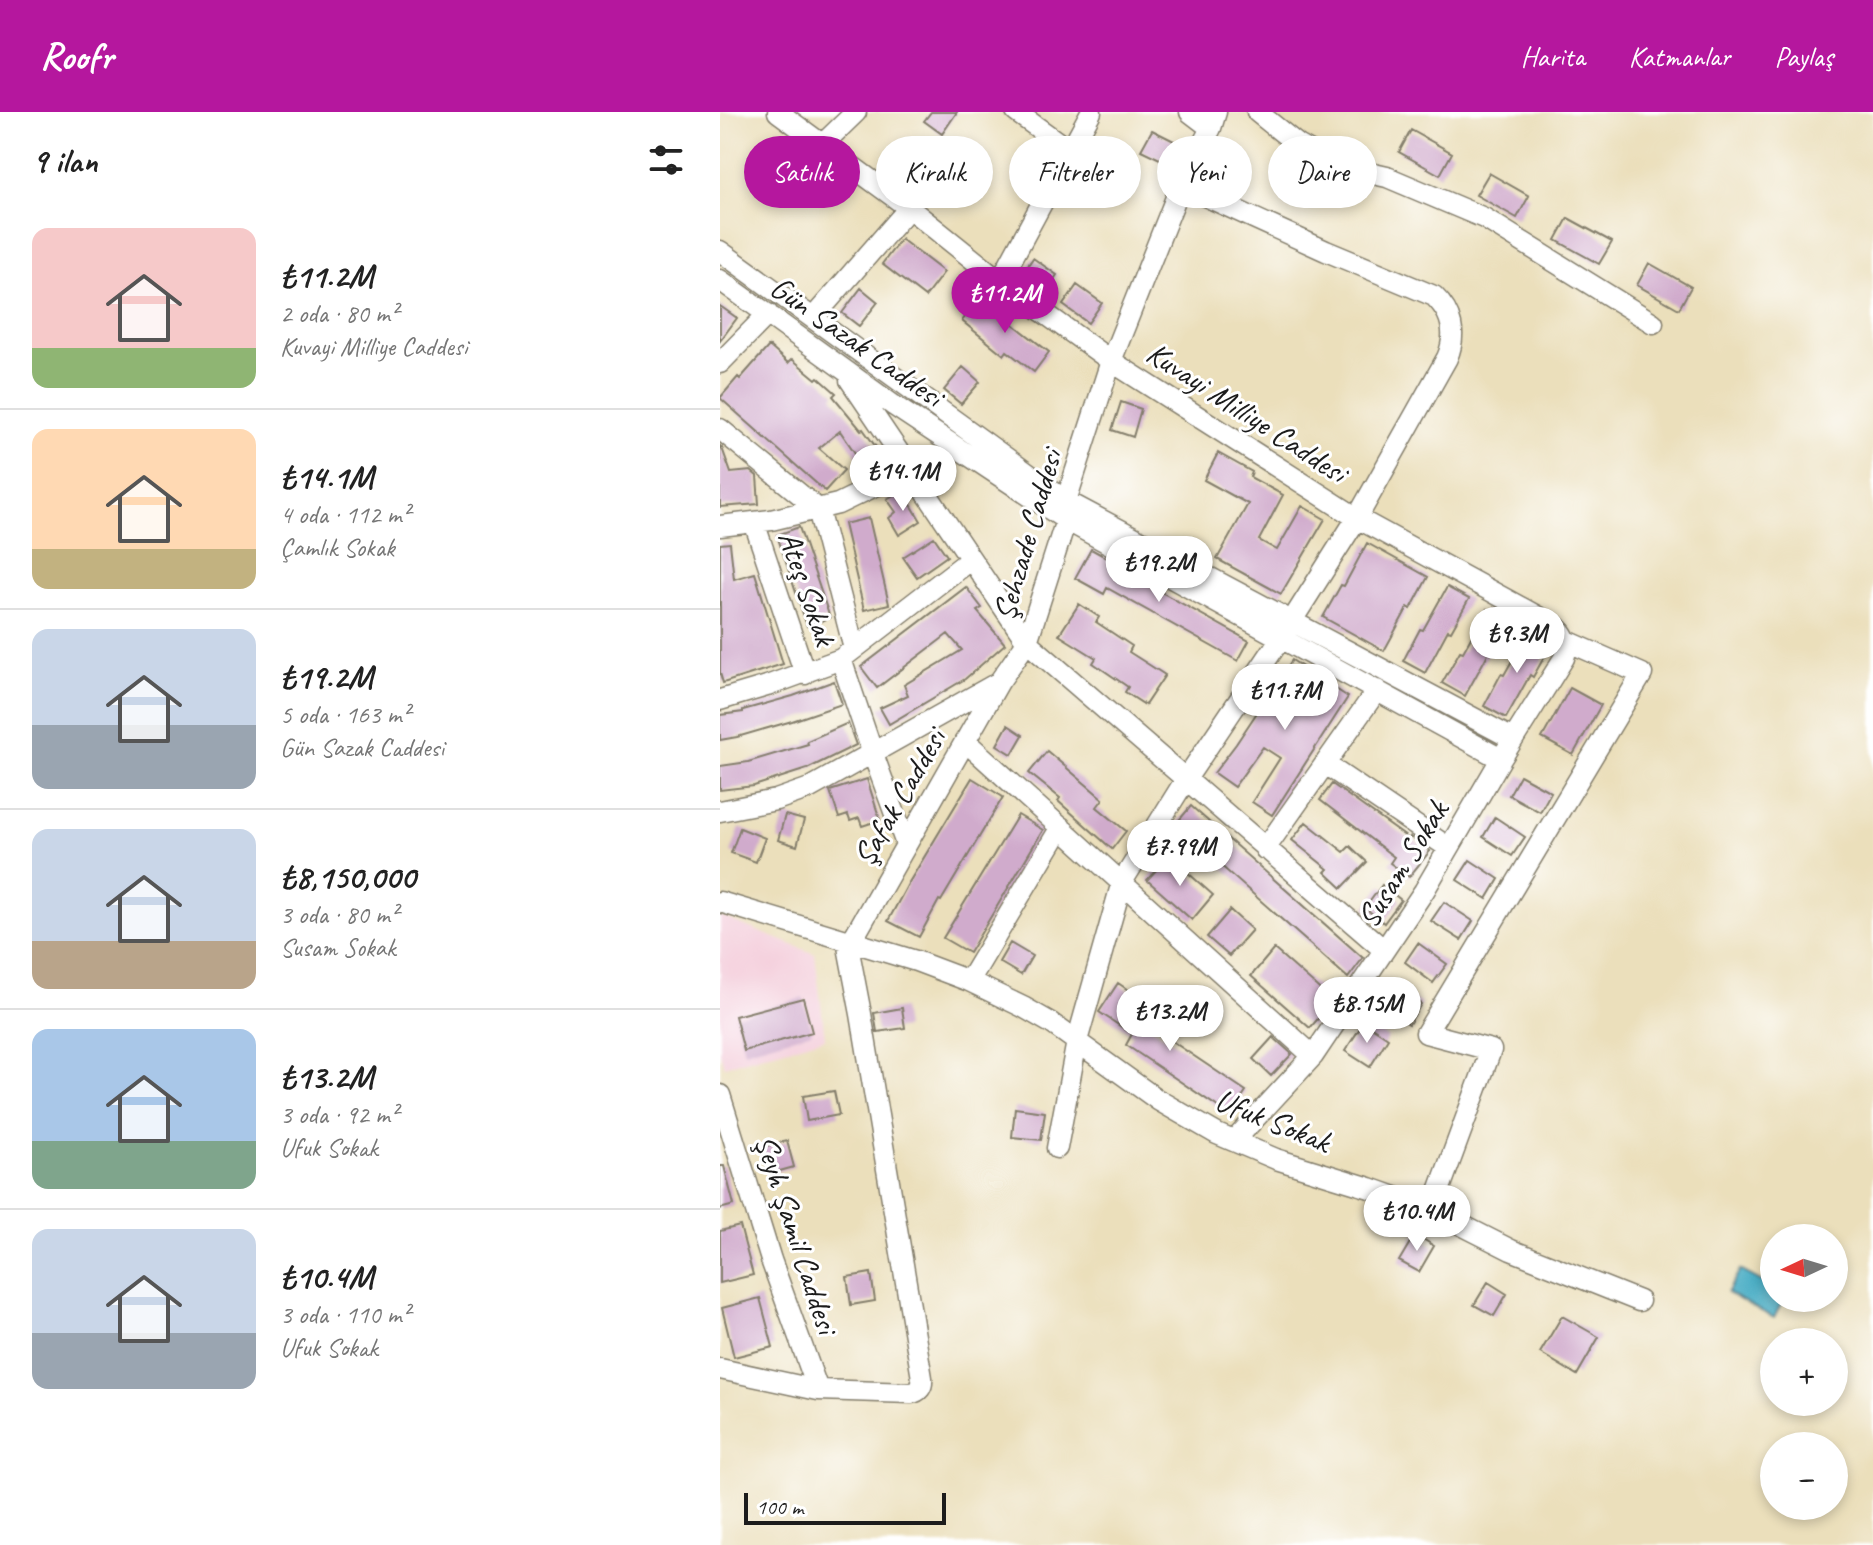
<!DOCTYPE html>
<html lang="tr">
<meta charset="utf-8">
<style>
:root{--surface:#fff;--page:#f6f6f6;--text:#222;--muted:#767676;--line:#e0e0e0;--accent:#b5179e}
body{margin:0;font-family:Caveat,sans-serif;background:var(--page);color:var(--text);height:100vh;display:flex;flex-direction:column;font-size:30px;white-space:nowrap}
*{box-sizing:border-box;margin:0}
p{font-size:26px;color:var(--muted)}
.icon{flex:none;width:44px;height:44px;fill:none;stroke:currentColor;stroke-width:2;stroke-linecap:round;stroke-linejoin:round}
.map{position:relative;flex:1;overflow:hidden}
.details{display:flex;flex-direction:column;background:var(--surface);width:720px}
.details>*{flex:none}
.guide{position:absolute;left:24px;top:24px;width:760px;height:72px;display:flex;gap:16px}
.needle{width:52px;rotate:266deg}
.tools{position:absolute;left:1040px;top:1112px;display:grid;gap:16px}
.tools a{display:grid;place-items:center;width:88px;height:88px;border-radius:50%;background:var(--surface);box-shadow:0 4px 12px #0003;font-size:40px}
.scale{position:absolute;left:24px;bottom:20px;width:202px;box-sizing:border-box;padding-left:8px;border:4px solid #1c1c1c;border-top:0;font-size:22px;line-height:28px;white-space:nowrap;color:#1c1c1c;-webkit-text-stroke:6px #fff;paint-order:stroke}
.price{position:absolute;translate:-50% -68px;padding:0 18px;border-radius:28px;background:#fff;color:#222;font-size:26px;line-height:52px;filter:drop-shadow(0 2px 4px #0008)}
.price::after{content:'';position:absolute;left:50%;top:48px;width:24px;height:18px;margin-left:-12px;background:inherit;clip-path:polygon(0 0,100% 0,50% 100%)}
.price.selected{background:var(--accent);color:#fff}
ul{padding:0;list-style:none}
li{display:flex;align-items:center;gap:24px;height:200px;padding:0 32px}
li+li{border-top:2px solid var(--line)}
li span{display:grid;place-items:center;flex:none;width:224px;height:160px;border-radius:16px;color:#555}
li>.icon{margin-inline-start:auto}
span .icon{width:96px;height:96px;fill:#fffc;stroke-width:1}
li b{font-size:34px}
h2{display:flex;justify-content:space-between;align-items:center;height:96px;padding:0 32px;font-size:34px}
.tag{padding:0 28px;border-radius:36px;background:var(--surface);box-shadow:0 4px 12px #0003;font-size:28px;line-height:72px}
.tag.selected{background:var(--accent);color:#fff}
header{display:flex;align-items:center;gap:48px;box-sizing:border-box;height:112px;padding:0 40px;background:var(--accent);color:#fff}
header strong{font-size:38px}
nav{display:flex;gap:44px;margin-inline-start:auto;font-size:28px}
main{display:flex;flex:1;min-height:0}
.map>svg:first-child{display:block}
.built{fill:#f4cfdc}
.water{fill:#44abc3;stroke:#306470;stroke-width:2}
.building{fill:#d0abcc}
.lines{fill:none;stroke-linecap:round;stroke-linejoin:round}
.minor-casing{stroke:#847e6c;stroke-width:23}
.minor{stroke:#fff;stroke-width:20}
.labels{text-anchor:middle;stroke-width:6;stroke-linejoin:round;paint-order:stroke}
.street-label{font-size:32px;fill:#1c1c1c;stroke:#fff}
</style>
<header>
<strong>Roofr</strong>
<nav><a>Harita</a><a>Katmanlar</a><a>Paylaş</a></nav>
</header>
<main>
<section class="details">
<h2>9 ilan<svg class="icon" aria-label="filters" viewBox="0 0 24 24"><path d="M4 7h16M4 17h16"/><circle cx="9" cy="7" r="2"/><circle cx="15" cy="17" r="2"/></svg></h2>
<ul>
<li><span style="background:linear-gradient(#f6c9c9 75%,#8fb573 0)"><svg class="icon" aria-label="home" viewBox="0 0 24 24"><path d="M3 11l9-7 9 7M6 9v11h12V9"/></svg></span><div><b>₺11.2M</b><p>2 oda · 80 m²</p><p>Kuvayi Milliye Caddesi</p></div></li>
<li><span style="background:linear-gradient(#ffd9b3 75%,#c2b280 0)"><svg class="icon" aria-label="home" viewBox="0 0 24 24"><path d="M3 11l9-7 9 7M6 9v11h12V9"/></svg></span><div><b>₺14.1M</b><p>4 oda · 112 m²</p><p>Çamlık Sokak</p></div></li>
<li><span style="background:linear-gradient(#c9d6e8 60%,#9aa5b1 0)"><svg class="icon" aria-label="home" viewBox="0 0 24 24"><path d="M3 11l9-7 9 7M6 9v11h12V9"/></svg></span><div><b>₺19.2M</b><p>5 oda · 163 m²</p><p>Gün Sazak Caddesi</p></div></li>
<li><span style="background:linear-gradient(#c9d6e8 70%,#b9a48a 0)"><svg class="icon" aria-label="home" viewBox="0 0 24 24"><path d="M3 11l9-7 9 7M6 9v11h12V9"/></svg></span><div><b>₺8,150,000</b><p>3 oda · 80 m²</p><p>Susam Sokak</p></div></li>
<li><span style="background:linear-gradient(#a9c7e8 70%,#7fa58c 0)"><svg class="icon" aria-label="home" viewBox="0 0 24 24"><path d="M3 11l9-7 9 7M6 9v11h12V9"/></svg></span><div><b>₺13.2M</b><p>3 oda · 92 m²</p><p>Ufuk Sokak</p></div></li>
<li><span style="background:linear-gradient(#c9d6e8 65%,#9aa5b1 0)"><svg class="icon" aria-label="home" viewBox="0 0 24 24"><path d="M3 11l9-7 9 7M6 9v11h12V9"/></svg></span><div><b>₺10.4M</b><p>3 oda · 110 m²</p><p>Ufuk Sokak</p></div></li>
</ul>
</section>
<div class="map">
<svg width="1153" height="1433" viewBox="0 0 1153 1433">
<rect width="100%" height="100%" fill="#fff"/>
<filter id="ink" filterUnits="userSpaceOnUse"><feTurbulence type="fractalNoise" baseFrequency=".0125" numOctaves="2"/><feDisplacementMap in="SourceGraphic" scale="16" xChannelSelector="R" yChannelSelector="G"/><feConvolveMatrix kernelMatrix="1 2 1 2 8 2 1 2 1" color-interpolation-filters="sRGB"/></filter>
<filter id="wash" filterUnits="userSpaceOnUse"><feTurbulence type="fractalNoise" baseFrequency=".006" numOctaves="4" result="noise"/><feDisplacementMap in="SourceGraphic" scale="32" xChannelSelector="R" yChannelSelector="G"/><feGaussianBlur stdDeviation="1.8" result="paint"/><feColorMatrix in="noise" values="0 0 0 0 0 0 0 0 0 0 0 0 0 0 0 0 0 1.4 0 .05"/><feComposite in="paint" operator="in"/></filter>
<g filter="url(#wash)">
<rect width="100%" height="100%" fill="#ebdfbb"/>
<path class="built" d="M0 804 95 842 105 926 4 954 0 940Z"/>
<path class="water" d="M1020 1158 1054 1176V1186H1064L1054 1206 1007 1181Z"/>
<g id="blocks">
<path class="building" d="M211 0H237L222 22 204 9Z
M432 18 456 30 446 50 421 38Z
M691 18 732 41 720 63 679 40Z
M180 34 198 47 182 70 164 57Z
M358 52 383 64 373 83 348 70Z
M769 61 809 84 797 106 756 83Z
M848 106 892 130 879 152 836 128Z
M181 127 224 160 205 185 162 152Z
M313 146 337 163 323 183 299 166Z
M929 151 971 175 959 197 917 173Z
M357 173 382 191 368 211 343 193Z
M141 176 158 190 139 214 122 201Z
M260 186 329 240 314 260 287 239 284 243 242 209Z
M0 194 17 206 0 229Z
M49 234 68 251 72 247 96 267 98 265 116 281 113 284 141 318 143 317 163 345 146 357 120 319 99 336 124 358 105 379 0 286 18 265 20 267Z
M243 255 260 270 241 292 224 278Z
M401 290 421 297 413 325 392 318Z
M0 334 2 336 11 361 31 359 37 364 39 392 0 395Z
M498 341 532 360 530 365 563 383 539 428 557 438 582 394 605 407 561 482 497 447 528 392 484 368Z
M182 378 201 409 179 423 169 406 176 400 167 387Z
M149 406 169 492 144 498 124 412Z
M79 415 110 506 87 514 57 423Z
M214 425 227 444 197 465 183 445Z
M10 431 14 467 35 461 63 552 3 571 0 561V432Z
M647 431 708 465 691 497 688 495 664 539 603 505 621 473 624 474Z
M371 437 400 453 398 456 529 529 518 549 387 476 384 482 355 466Z
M246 475 262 496 257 499 285 532 245 567 169 612 160 596 188 583 184 573 242 538 228 522 157 576 141 555Z
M727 475 749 487 731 519 728 518 705 561 683 549 700 517 703 518Z
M359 492 379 505 376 510 412 534 409 540 445 563 425 593 405 580 408 575 373 551 376 546 339 523Z
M767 497 789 510 772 542 769 540 745 584 722 571 740 539 743 540Z
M808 520 831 533 813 565 810 563 786 606 764 594 781 562 784 563Z
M572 548 628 585 552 703 532 690 560 646 543 635 514 675 494 661 516 632Z
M114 569 122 592 72 609 17 625 0 628V603L23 600V598L73 584Z
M850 576 881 593 853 643 822 626Z
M128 611 136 633 87 657 34 674 0 678V654L28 650 88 632 87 629Z
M288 613 303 623 292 642 277 633Z
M327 639 383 687 377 695 406 719 392 737 338 689 340 686 309 661Z
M800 663 831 680 820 700 789 683Z
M252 666 283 685 221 789 219 788 199 825 168 809 188 772Z
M147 667 160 708 142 714 139 706 130 709 128 703 119 706 110 679Z
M612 672 689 727 690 725 710 739 689 765 670 751 674 745 600 688Z
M471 694 643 846 628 866 455 713Z
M65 703 84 708 77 734 58 728Z
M298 703 323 718 249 841 223 826Z
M775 705 805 725 792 744 763 725Z
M586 710 624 740 630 734 647 750 622 776 605 760 608 757 572 728Z
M20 716 45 726 36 750 11 741Z
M449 744 493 783 472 808 427 768Z
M750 748 779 767 767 787 737 768Z
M662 773 681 788 664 811 645 796Z
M724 790 753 809 741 828 711 809Z
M510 798 532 818 509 844 487 825Z
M290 831 312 844 301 863 279 850Z
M698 831 727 852 713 871 685 850Z
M554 837 613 889 590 916 531 864Z
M398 871 423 888 413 903 526 979 510 1003 406 933 412 922 379 900Z
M672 873 701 892 689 912 659 893Z
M83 886 92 920 24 939 15 904Z
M182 896 185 916 157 920 154 901Z
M644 910 668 926 650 955 625 939Z
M553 925 572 942 551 964 533 947Z
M114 979 119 1003 87 1009 83 984Z
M295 996 325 1000 321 1028 292 1025Z
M67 1029 74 1055 49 1062 41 1035Z
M0 1054H4L14 1093 0 1097Z
M20 1114 33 1163 0 1171V1119Z
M695 1122 714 1134 699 1160 679 1149Z
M151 1161 155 1189 131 1193 127 1165Z
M768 1170 787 1182 774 1204 754 1193Z
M40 1186 53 1235 14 1245 2 1196Z
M842 1204 879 1225 857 1263 820 1241Z"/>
</g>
</g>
<g filter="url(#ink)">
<use href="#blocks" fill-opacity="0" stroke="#847e6c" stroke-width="2"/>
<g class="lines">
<defs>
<path id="minor" d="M58 0 189 96 280 169 391 249 637 406 835 514C846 523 849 533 844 546L781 647 704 779 593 944 514 1029
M296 0 350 39
M470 0 491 16
M537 0 578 33 594 42 627 56 667 65 764 106 933 211
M103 32 136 0
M0 139 346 389 793 627
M0 168 173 293 346 408 781 647
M280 169 371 0
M93 206 189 96
M0 251 48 202
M130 268 307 530 664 838
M0 317 98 397 134 537
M34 410 85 562
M0 414 51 408 118 392 190 357
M121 547 153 642 186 732
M0 588 47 574 121 547 251 447
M245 629 593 944
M605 652 729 736
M0 699 56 688 90 676 279 570 307 530 346 408V389L391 249 461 73 491 16 496 0
M545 737 657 578
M0 790 196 849 249 869 303 895 331 911 438 988 497 1022 556 1047 650 1076 712 1098 791 1138 919 1189
M131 830 279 570
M249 869 341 715
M0 983 51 1148 98 1278
M337 1036 357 929 402 770 466 667 561 526 637 406 727 246C737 223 732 201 714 184L606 139 461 73
M712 1098 771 938 706 921 922 562 847 529
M0 1257 98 1278 191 1281C199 1280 203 1275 202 1266L141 902 127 829"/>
</defs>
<use href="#minor" class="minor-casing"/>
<use href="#minor" class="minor"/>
</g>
</g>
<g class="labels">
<g class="street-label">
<text transform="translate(137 229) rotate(35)" y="11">Gün Sazak Caddesi</text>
<text transform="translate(527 300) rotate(33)" y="11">Kuvayi Milliye Caddesi</text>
<text transform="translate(307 423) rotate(-74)" y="11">Şehzade Caddesi</text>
<text transform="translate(88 476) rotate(71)" y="11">Ateş Sokak</text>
<text transform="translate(179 685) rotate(-60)" y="11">Şafak Caddesi</text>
<text transform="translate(682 752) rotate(-58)" y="11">Susam Sokak</text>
<text transform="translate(553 1008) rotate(22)" y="11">Ufuk Sokak</text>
<text transform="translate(77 1122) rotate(72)" y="11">Şeyh Şamil Caddesi</text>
</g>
</g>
</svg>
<div class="tools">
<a><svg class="needle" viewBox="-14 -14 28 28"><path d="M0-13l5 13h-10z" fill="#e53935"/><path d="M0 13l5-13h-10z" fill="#767676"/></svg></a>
<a>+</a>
<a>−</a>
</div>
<div class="scale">100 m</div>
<b class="price selected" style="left:285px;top:223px">₺11.2M</b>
<b class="price" style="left:183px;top:401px">₺14.1M</b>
<b class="price" style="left:439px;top:492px">₺19.2M</b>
<b class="price" style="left:797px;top:563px">₺9.3M</b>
<b class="price" style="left:565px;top:620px">₺11.7M</b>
<b class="price" style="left:460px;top:776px">₺7.99M</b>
<b class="price" style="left:647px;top:933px">₺8.15M</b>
<b class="price" style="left:450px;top:941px">₺13.2M</b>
<b class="price" style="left:697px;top:1141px">₺10.4M</b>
<div class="guide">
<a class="tag selected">Satılık</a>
<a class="tag">Kiralık</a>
<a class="tag">Filtreler</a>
<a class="tag">Yeni</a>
<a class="tag">Daire</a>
</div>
</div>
</main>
